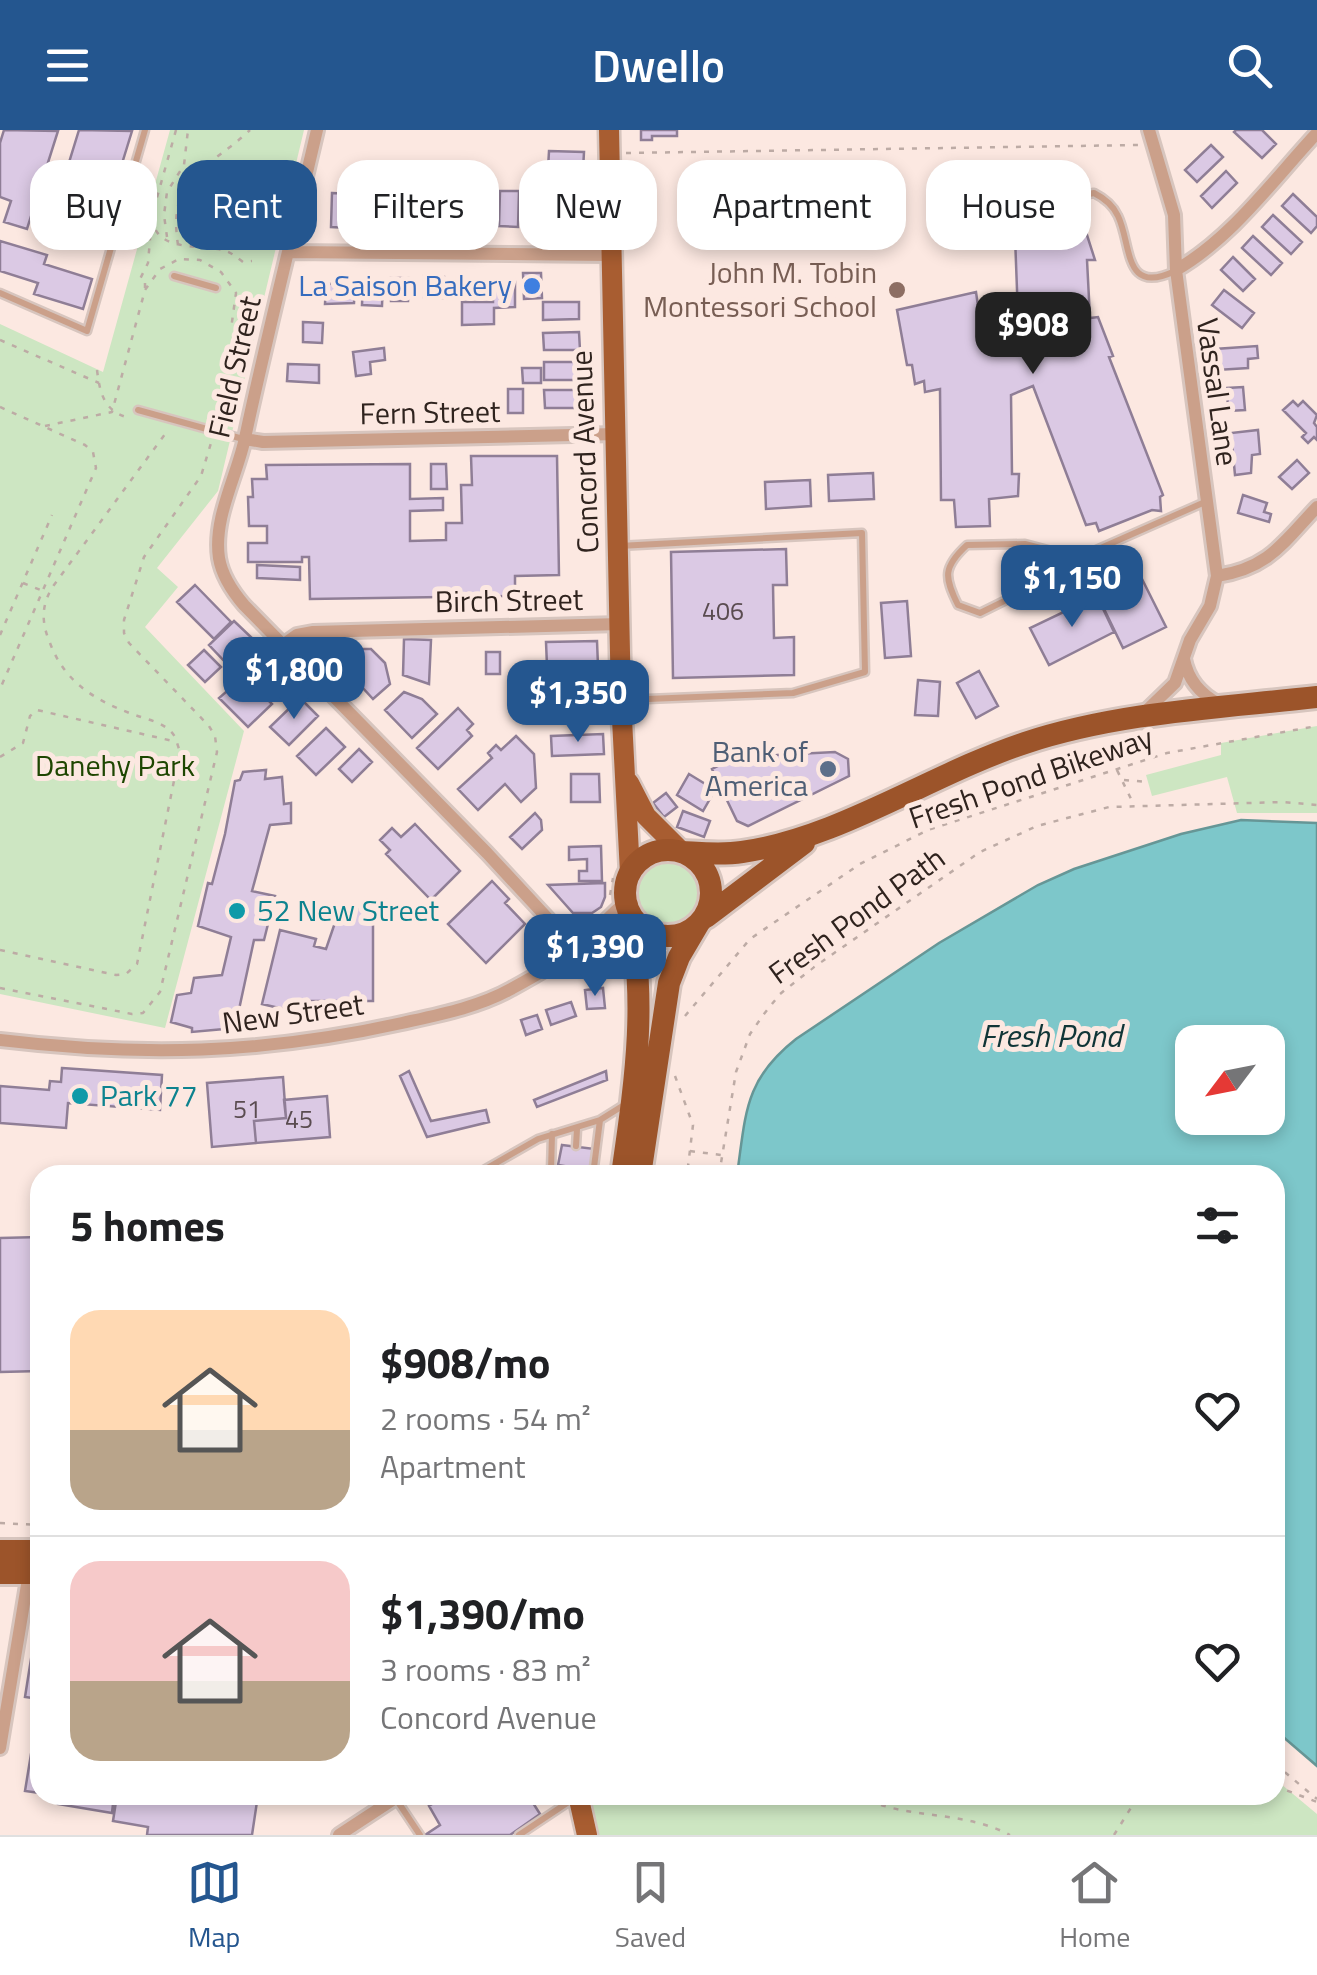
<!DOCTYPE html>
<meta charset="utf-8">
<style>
:root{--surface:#fff;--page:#f2f2f2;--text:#202124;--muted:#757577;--line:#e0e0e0;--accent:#24568f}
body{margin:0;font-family:"Titillium Web",sans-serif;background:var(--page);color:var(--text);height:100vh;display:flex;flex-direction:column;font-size:38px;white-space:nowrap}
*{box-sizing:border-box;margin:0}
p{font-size:32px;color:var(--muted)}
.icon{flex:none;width:55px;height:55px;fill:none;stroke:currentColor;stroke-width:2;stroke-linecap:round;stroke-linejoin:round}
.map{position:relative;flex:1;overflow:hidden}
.drawer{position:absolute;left:30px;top:1035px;width:1255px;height:640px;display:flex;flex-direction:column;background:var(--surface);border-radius:30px;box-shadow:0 5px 15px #0003}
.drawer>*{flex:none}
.banner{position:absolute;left:30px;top:30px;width:1258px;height:90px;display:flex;gap:20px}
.needle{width:65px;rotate:238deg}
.buttons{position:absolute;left:1175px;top:895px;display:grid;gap:20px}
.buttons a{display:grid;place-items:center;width:110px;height:110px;border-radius:20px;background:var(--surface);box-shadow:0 5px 15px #0003;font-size:50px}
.price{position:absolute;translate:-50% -85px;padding:0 22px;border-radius:20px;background:var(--accent);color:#fff;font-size:32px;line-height:65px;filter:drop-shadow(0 2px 5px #0008)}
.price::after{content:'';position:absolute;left:50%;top:60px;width:30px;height:22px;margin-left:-15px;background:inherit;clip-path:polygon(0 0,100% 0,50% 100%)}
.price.current{background:#222;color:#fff}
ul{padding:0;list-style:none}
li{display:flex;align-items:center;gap:30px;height:250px;padding:0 40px}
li+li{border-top:2px solid var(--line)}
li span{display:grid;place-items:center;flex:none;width:280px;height:200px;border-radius:30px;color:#555}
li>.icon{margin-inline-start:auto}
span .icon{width:120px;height:120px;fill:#fffc;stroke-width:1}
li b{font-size:42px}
h2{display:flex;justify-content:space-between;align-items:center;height:120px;padding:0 40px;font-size:42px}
.tag{padding:0 35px;border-radius:30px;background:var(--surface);box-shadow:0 5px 15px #0003;font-size:35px;line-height:90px}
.tag.current{background:var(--accent);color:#fff}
header{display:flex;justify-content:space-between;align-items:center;height:130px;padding:0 40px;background:var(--accent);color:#fff;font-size:45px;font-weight:600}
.tab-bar{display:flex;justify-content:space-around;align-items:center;height:140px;border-top:2px solid var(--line);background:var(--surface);font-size:28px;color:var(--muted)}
.tab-bar a{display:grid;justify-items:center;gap:5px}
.tab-bar .current{color:var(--accent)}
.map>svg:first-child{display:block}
.green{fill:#cde6c2}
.water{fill:#7dc7ca;stroke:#669696;stroke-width:2.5;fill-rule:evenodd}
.building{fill:#dbc9e4;stroke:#8f7e96;stroke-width:2.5}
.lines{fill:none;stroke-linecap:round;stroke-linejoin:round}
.service-casing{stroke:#d7c5be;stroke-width:11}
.minor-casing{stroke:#d7c5be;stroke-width:18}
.primary-casing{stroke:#d7c5be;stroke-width:25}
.trunk-casing{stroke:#d7c5be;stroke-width:28}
.path{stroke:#bdaba5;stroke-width:2.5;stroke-dasharray:5 8;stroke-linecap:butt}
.service{stroke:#cba08a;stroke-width:6}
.minor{stroke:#cba08a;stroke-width:12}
.primary{stroke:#a85d31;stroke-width:20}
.trunk{stroke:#9c542a;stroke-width:22}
.shop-dot{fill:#3f7fe0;stroke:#fce8e1;stroke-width:4}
.education-dot{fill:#8d6e63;stroke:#fce8e1;stroke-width:4}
.service-dot{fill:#5c6f8a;stroke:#fce8e1;stroke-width:4}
.culture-dot{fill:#0f9aa8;stroke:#fce8e1;stroke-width:4}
.labels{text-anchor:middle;stroke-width:10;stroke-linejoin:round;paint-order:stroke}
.number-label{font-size:25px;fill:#5a4c50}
.education-label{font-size:30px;fill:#785e54;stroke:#fce8e1;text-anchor:end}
.shop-label{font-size:30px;fill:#366cbe;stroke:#fce8e1;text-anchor:end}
.street-label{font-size:30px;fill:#2f231e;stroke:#fce8e1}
.service-label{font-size:30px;fill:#4e5e75;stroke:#fce8e1;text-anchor:end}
.park-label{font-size:30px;fill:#1e4601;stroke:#fce8e1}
.culture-label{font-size:30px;fill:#0d838f;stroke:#fce8e1;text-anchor:start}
.water-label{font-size:32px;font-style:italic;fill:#103537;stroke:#fce8e1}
</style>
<header><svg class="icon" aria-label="menu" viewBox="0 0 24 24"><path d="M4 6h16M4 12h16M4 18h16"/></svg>Dwello<svg class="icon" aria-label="search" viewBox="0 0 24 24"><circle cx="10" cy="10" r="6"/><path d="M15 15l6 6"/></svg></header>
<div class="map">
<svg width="1317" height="1705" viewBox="0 0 1317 1705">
<rect width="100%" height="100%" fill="#fce8e1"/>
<path class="green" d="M170 0H304L218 361 157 438 178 457 145 497 244 601 165 898 0 864V194L103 242Z
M1317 596V683H1237L1227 647 1152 666 1146 645 1221 625V613Z
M637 766a33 33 0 1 1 66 0a33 33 0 1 1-66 0Z
M1275 1649 1317 1684V1705H595L586 1665H1275Z"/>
<path class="water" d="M1241 690 1317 693V1636L1275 1600V1045H737C746 983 744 950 796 909L939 813 1038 755 1074 739 1181 704ZM1192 912H1268V988H1192Z"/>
<path class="building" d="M4 0 58 1 27 99 4 92 11 71 0 67V13Z
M79 0 132 1 120 40 96 32 85 67 112 75 100 116 53 102 64 67 59 65Z
M641 0H677V6H652V10H641Z
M1236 0H1262L1276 14 1262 28 1234 2Z
M1211 15 1223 27 1197 52 1185 40Z
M549 21 584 22 583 40 548 39Z
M1226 41 1237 53 1212 78 1201 66Z
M438 48 455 49 454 75H437Z
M549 50 584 51 583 69 548 68Z
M1013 53 1057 54 1059 64 1078 63 1079 76H1087L1086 102 1095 130H1087L1090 188 1098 187 1113 226 1109 227 1163 365 1160 367 1161 381 1152 380 1099 401 1096 393 1086 395 1033 256 1011 265 1012 344H1019L1018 366 989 369 990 396 956 397 954 370H941L940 259 925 262 924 251 915 254 912 235H907L897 180 976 162 984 218 1019 213Z
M401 61H419L418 94 400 93Z
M500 61H519L518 97 499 96Z
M367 62H384L383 97 366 96Z
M332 63 351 64 349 98 331 97Z
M1293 64 1317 87V96L1311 103 1282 76Z
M465 66 482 67 481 96 464 95Z
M559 82 583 83V99H558Z
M1273 85 1302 112 1291 124 1262 97Z
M1253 106 1282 133 1271 145 1242 118Z
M0 111 47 125 44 134 92 149 83 179 34 164 38 153 0 141Z
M1233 127 1255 149 1243 161 1221 140Z
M523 143H541L542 168 524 169Z
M424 146 444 147V168L424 167Z
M391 148H409L408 171H391Z
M363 150H383L382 176 362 175Z
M493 152H515V177L494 178V194L462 195V172H493Z
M355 153 354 173 325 174 326 154Z
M1224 160 1254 183 1242 198 1212 175Z
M543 172H579V189L543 190Z
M303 192 323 193 322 213 303 212Z
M579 202 580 220H544L543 203Z
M1257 216 1258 228 1248 229V238L1217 240 1215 219Z
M384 218 385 230 370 232 371 244 356 246 353 222Z
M544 232H580V250H544Z
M288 234 319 235V253L287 251Z
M522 238H541V253H523Z
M1243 257 1245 280 1228 281 1227 258Z
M508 259H523V283H508Z
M544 260H580V278H545Z
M1293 271 1298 276 1303 271 1317 285 1314 293 1317 297V310L1314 307 1308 313 1302 307 1306 303 1283 280Z
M1258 300 1260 324 1252 325 1251 343 1235 345 1231 303Z
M471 326H557L559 445 515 446V466L310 469 309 427H302V432H248V413H267V396H249L248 367H253L252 349H267L266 335 410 334V369L443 368V380L410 381V411L446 410V393H462L461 355H472Z
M1297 330 1309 343 1292 359 1279 347Z
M431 334H446L447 359H431Z
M873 343 874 369 829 371 828 345Z
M810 350 811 376 766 379 765 352Z
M1243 365 1267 373 1264 382 1271 384 1269 392 1238 383Z
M786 419 787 455H773L774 508 794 507V545L673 548 671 422Z
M1133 431 1166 497 1123 518 1091 452Z
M257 435 300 437V450L257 448Z
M195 455 231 492 214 509 177 472Z
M1097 466 1114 502 1049 535 1030 498Z
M907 471 911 526 885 528 881 473Z
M234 491 253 509 227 534 209 515Z
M404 509 431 510 429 554 403 545Z
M597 511 598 536H547L546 512Z
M362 519H371L385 533 390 554 373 569 340 533 347 526 352 529Z
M204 520 221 537 205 552 188 535Z
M486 522H500V544H486Z
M263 530 284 552 267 569 272 574 248 597 219 568Z
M979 541 998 576 976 588 957 553Z
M918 550 940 552 938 586 915 585Z
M550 561H599L600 583H550Z
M404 562 422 569 437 584 412 608 385 580Z
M300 568 318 586 289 615 270 597Z
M458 578 473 594 467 600 472 606 438 639 417 618Z
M326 598 345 617 316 645 297 626Z
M603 604 604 624 552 626 551 606Z
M516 606 534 624 536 658 521 672 505 654 478 680 458 659 492 628 488 623 496 615 501 620Z
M359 619 372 632 352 652 339 639Z
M835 622 848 629 849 646 748 696 737 691 712 639 736 627Z
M266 640 265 649 282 647 284 674 291 673V693L270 695 252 761 275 766 264 810H254L235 898 192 902V898L171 892 177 865 191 863 194 848 222 845 231 807 198 796 208 753 212 754 225 704 235 651 240 650 243 642Z
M571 644H599L600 672H571Z
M689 644 715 660 703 681 677 665Z
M666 663 677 677 664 687 653 673Z
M683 681 710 691 704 707 677 697Z
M535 683 541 690 542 700 522 719 510 707Z
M415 694 460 741 431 770 386 724 390 720 380 710 392 698 401 707Z
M601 716 602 751H579V741H587V729L569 730V717Z
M492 751 509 769 505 773 525 794 486 833 448 794Z
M605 753V767L601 777 592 783H573L548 755Z
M340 778H373V871H299L296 882 262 874 280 800 316 809 314 816 326 819Z
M603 858 605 878 587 879 585 860Z
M571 872 576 886 551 895 546 880Z
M537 885 542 899 526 905 521 890Z
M62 938 162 945 160 980 68 973 66 998 0 993V956L49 960 50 951 61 952Z
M409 941 431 991 486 980 489 992 427 1007 400 946Z
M606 941 607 950 537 977 534 970Z
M283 947 286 988 254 991 256 1013 212 1017 207 953Z
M327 966 330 1007 256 1013 254 991 286 988 284 970Z
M562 1015 595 1019 593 1041 558 1035Z
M40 1107V1241L0 1242V1108Z
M31 1529 40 1531V1569L25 1567Z
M39 1575H40V1663L25 1661Z
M52 1665H114L112 1683 58 1674 59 1666Z
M117 1665H258L252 1705H147L148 1697 113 1691Z
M446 1665H528L540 1684 510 1705H425L440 1695 429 1676Z"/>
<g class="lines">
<defs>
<path id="service" d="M1078 66 1094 63C1104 68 1113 75 1118 86 1132 115 1123 166 1175 141
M174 146 216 158
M0 163 87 201 145 0
M138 280 243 309
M619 416 862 403 865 542 793 563 623 570
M1078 428 1025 414 967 415C943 437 944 447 958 475L980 483 1061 443 1078 428 1205 372
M552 1004 551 1041 574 1045
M576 1016 577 999
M475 1045 538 1009 600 990 624 975
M593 1045 600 990
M396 1669 420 1705
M519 1705 576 1667"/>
<path id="minor" d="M317 0C293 103 267 205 245 308 237 346 213 388 219 428 222 446 232 461 244 475L487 723 576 819
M288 122 609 125
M1176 140C1232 108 1274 49 1317 3
M245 309 263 312 616 304
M1217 446C1269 438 1283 413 1317 377
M283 515 297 505 313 502 620 494
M1184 529C1188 550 1200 564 1219 574
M1144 583 1175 553 1190 510 1210 476 1217 446 1176 140 1174 85 1149 0
M576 819 607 822 635 845
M0 910C142 927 262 924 402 893 438 885 479 877 511 859 533 847 557 834 576 819 594 805 608 786 626 772
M0 1618 29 1443
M339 1705 400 1665"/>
<path id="primary" d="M609 0 621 570 630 743
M629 653 646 686 682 722
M578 1665 587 1705"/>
<path id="trunk" d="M625 763a43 43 0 1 1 86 0a43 43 0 1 1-86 0Z
M682 722C702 723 722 725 742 722 840 708 931 644 1025 613 1119 582 1219 578 1317 567
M706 787 804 713
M622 1045C635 954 649 865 627 775
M640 1045 669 853 679 827 699 793
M0 1421H40
M0 1443H40"/>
</defs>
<use href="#service" class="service-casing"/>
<use href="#minor" class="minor-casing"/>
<use href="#primary" class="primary-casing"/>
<use href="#trunk" class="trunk-casing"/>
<path class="path" d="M176 0 152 85C153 123 198 114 223 120 231 122 236 127 243 132L252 131
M626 23 1138 15
M167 107 164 85 167 62 184 35 188 0
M178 115C167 45 208 40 250 0
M145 158V153L140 149 148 133 151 97
M0 210 99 253
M97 240C100 264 104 281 129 288
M0 277 85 315 93 322 96 338 0 559
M45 296 112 282 145 160 160 139 179 129 200 130 221 142 236 163 231 199
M23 453 43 461
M0 505 52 385
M1112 615 1116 638 1133 673
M0 627 23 613 30 586 37 580 173 611
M1124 650 1148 652
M610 765 613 748
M0 820 116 845 126 844 137 834 180 621C178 617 177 612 175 607 167 593 149 590 135 585 96 571 65 553 50 513 41 492 41 474 54 455L168 300
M0 858 132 884 143 883 160 862 217 622 215 606 209 596 129 513 124 503V490L144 427 201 346 211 313
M685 886 750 809 860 734 928 700 1167 623 1317 596
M675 946 693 995 687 1045
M690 1021 721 1025
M719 1045 736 942 750 904 764 884 780 864 814 837 980 722 1037 696 1109 677 1283 672 1317 675
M0 1393 40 1395
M1275 1634 1317 1669
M1275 1656 1317 1672
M857 1665C905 1691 961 1679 1010 1705
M1114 1705 1139 1665"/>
<use href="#service" class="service"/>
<use href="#minor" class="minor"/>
<use href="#primary" class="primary"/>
<use href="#trunk" class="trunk"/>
</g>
<circle class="shop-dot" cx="532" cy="156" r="10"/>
<circle class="education-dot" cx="897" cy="160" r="10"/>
<circle class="service-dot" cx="828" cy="639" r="10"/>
<g class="culture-dot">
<circle cx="237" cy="781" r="10"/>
<circle cx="80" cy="966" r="10"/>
</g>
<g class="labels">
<g class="number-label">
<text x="723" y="490">406</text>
<text x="247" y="988">51</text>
<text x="299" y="998">45</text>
</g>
<g class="education-label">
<text x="877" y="153">John M. Tobin<tspan x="877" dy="34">Montessori School</tspan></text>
</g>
<g class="shop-label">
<text x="512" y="166">La Saison Bakery</text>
</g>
<g class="street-label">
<text transform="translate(235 237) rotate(-77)" y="10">Field Street</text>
<text transform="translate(1217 262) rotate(82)" y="10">Vassal Lane</text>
<text transform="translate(430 283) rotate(-1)" y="10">Fern Street</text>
<text transform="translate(585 322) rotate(-92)" y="10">Concord Avenue</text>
<text transform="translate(509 471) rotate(-1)" y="10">Birch Street</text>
<text transform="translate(1031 648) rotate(-19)" y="10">Fresh Pond Bikeway</text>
<text transform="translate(857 786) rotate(-36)" y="10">Fresh Pond Path</text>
<text transform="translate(293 884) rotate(-8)" y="10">New Street</text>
</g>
<g class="service-label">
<text x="808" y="632">Bank of<tspan x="808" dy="34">America</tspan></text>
</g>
<g class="park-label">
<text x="115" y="646">Danehy Park</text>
</g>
<g class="culture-label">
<text x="257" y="791">52 New Street</text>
<text x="100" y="976">Park 77</text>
</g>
<g class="water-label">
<text x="1051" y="917">Fresh Pond</text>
</g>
</g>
</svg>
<div class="buttons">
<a><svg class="needle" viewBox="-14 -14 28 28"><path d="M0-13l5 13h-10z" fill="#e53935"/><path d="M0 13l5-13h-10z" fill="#757577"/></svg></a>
</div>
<b class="price current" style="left:1033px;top:247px">$908</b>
<b class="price" style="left:1072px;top:500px">$1,150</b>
<b class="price" style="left:294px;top:592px">$1,800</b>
<b class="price" style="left:578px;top:615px">$1,350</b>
<b class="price" style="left:595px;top:869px">$1,390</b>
<div class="banner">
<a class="tag">Buy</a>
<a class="tag current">Rent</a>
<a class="tag">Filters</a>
<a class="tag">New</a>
<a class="tag">Apartment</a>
<a class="tag">House</a>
</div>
<section class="drawer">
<h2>5 homes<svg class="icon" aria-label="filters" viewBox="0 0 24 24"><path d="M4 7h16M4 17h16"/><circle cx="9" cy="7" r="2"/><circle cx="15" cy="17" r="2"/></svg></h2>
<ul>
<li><span style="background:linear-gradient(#ffd9b3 60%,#b9a48a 0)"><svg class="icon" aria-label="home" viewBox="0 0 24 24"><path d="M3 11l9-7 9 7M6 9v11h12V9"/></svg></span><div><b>$908/mo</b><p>2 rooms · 54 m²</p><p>Apartment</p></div><svg class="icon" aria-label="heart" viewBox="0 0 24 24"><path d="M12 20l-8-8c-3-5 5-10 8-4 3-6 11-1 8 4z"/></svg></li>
<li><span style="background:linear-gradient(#f6c9c9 60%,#b9a48a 0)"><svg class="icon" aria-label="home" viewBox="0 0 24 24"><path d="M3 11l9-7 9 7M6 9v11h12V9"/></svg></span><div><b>$1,390/mo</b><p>3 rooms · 83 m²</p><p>Concord Avenue</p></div><svg class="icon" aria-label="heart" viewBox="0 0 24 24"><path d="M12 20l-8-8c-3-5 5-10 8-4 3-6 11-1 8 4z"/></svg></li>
</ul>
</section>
</div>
<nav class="tab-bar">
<a class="current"><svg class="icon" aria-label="map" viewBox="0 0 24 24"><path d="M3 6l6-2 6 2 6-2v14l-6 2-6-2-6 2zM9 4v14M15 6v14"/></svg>Map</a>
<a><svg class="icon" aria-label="saved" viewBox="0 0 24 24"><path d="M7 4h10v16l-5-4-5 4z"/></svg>Saved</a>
<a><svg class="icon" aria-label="home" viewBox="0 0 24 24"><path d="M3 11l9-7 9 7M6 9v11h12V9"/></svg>Home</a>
</nav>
